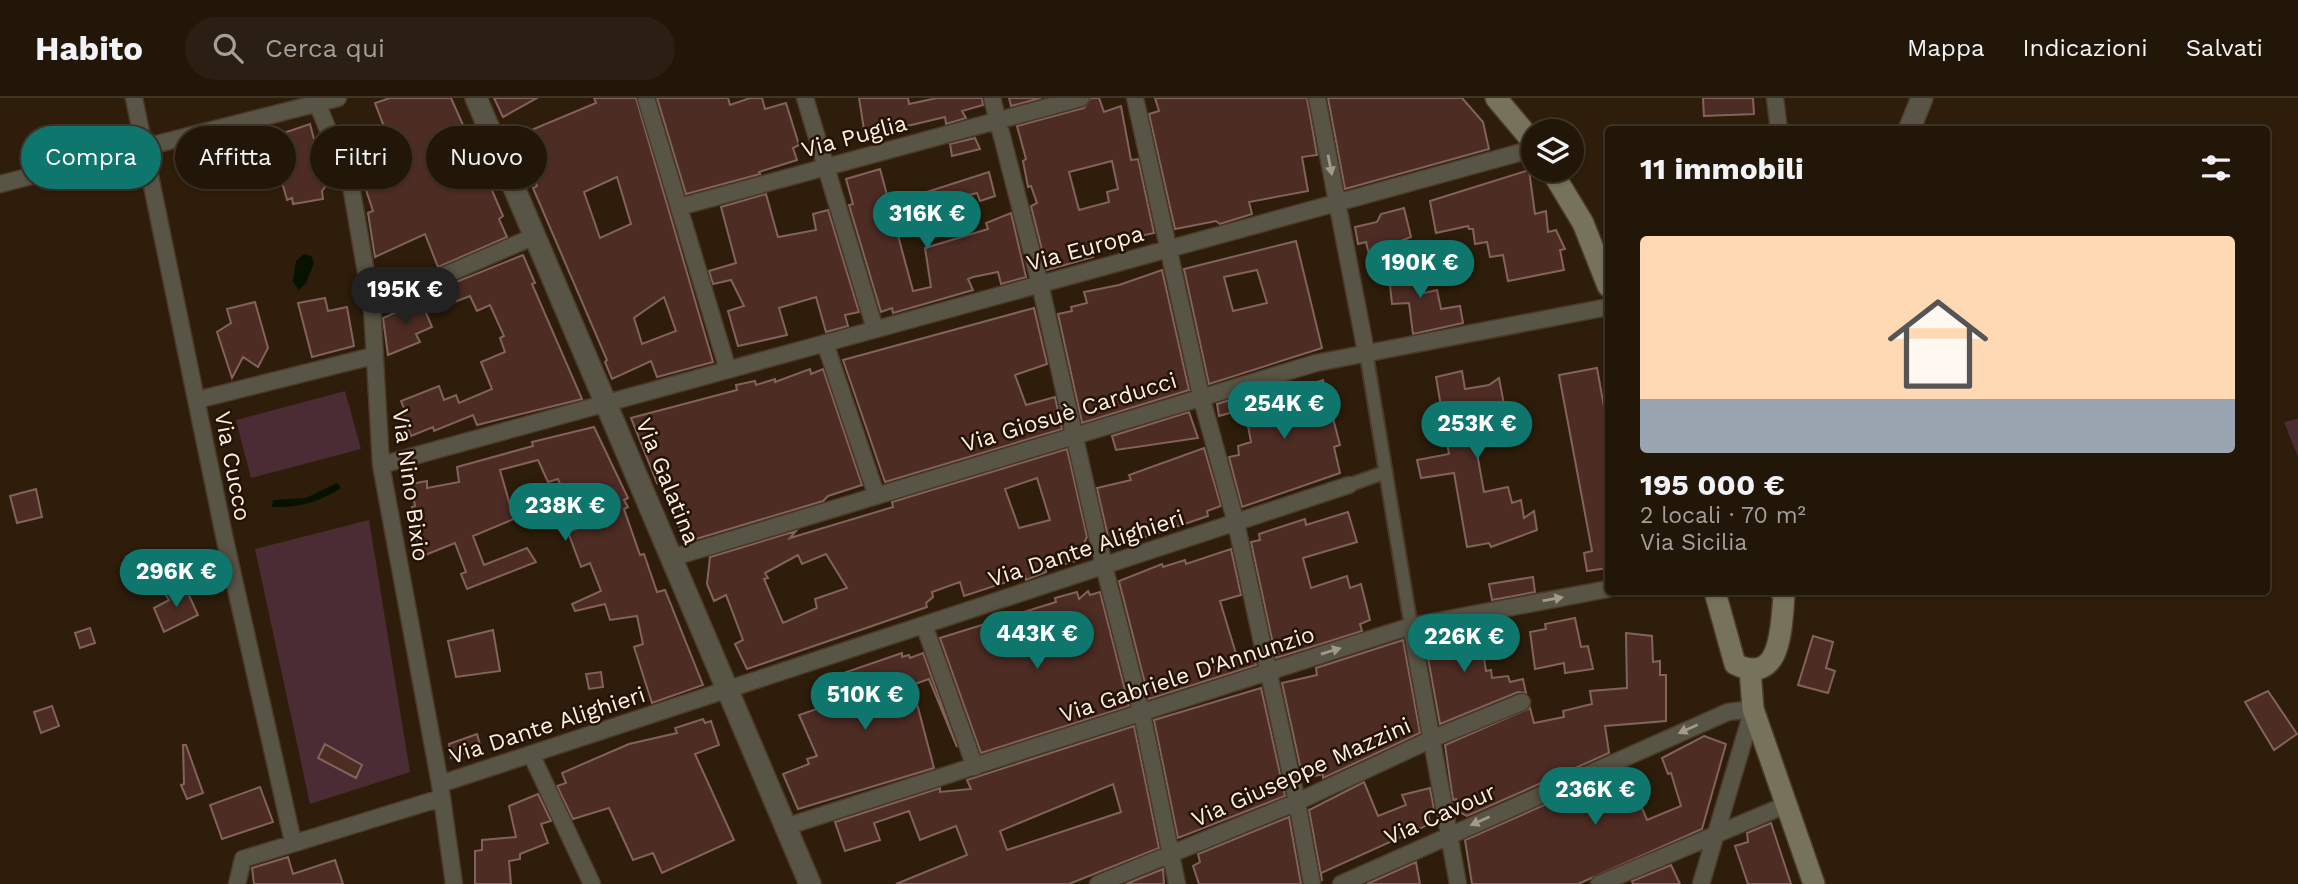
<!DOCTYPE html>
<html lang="it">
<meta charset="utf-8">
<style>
:root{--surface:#221608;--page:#2a1f12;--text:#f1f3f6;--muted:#a29f9c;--line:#3f3529;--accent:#0f766e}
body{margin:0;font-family:"Work Sans",sans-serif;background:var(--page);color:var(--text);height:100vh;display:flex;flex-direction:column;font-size:26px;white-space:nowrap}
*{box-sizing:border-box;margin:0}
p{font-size:23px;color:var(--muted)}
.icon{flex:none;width:38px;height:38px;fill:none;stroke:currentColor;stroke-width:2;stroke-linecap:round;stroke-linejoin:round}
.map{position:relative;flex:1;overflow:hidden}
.panel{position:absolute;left:1605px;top:28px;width:665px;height:469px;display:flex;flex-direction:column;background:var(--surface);border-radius:7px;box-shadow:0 2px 5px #0004,0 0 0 2px var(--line)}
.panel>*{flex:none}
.hud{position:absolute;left:21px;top:28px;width:665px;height:63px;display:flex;gap:14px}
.fabs{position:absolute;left:1521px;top:21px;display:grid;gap:14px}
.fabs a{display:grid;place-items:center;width:63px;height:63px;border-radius:50%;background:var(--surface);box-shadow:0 2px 5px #0004,0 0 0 2px var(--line);font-size:35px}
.price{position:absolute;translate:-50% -60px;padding:0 16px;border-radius:24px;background:var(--accent);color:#fff;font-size:23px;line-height:46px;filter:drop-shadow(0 2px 4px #0008)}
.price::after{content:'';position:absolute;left:50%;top:42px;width:21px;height:16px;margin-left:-10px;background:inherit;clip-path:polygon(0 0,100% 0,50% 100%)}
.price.active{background:#222;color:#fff}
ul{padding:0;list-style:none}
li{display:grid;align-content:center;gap:14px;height:371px;padding:0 35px}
li span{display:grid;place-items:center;height:217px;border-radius:7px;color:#555}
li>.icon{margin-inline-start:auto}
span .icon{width:126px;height:126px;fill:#fffc;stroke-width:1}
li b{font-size:30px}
h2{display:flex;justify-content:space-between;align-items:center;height:84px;padding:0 35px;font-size:30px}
.tag{padding:0 24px;border-radius:32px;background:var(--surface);box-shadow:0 2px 5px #0004,0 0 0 2px var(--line);font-size:24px;line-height:63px}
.tag.active{background:var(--accent);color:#fff}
header{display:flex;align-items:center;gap:42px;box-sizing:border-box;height:98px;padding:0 35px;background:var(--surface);border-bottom:2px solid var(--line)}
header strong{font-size:33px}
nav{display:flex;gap:38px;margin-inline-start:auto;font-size:24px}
.search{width:490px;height:63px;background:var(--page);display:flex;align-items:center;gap:18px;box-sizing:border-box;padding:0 24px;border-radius:38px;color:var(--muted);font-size:26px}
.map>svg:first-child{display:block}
.green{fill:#4c2c34}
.water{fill:#061100}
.building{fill:#4d2c24;stroke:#81635c;stroke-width:2;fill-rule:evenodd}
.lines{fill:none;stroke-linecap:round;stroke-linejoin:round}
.pedestrian-casing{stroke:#4b3a28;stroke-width:16}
.minor-casing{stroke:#4b3a28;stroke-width:19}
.tertiary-casing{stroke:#4b3a28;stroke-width:24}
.secondary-casing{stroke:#4b3a28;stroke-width:24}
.pedestrian{stroke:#585546;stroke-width:12}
.minor{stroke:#585546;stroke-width:16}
.tertiary{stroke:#585546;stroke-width:21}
.secondary{stroke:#77725b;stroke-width:21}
.oneway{fill:#a19a8d}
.labels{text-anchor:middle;stroke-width:5;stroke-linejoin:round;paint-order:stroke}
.street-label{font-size:23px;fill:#fbefe3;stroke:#241303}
</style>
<header>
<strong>Habito</strong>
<div class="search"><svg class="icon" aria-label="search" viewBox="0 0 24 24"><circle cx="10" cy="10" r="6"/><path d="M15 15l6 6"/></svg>Cerca qui</div>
<nav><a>Mappa</a><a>Indicazioni</a><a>Salvati</a></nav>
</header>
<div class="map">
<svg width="2298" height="786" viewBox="0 0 2298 786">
<rect width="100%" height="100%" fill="#2e1d0a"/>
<path class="green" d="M345 293 361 351 251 380 236 322Z
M2298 321V359L2284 324Z
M369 422 410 674 310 706 255 451Z"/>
<path class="water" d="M304 156 311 158 314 165 306 185 299 192 293 184 296 163Z
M337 385 341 390C320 404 297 410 272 409L273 402 306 400Z"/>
<path class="building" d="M390 0H451L468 38 458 44 466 59 476 55 503 118 499 121 507 139 438 169 425 136 375 159 368 115 373 113 364 86 400 71 375 5Z
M494 0H537L503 19Z
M594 0H636L713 264 657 279 651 263 612 281 605 264 607 262 533 90 537 88 517 38 596 5ZM617 79 631 126 600 140 584 94ZM664 199 676 233 642 246 634 220Z
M657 0H728L730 7 750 0H762L765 11 786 5 799 47 793 50 797 62 759 74 760 76 686 96Z
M859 0H908L909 6 937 0H982L983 7 962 13 966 20 946 26 945 19 865 38Z
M1009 0H1041L1011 8Z
M1091 0H1099L1104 14 1121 8 1131 62 1138 61 1154 135 1135 139 1134 135 1089 149 1093 159 1047 172 1031 108 1037 105 1031 88 1028 89 1023 63 1026 61 1017 28 1084 10ZM1112 63 1118 91 1107 94 1109 104 1079 112 1069 74Z
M1155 0H1307L1317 57 1302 59 1308 93 1249 104 1252 116 1220 126 1216 123 1175 131 1149 16 1159 13Z
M1328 0H1462L1483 24 1489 51 1345 91Z
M1703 0H1753L1754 16 1704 18Z
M310 26 317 53 322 51 327 77 332 80 322 93 323 101 293 106 292 100 287 102 282 84 277 86 266 41Z
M975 40 980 51 952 58 950 46Z
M880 71 913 193 931 189 925 150 988 131 986 125 1011 115 1026 179 1001 186 998 174 973 179 968 181 973 192 893 215 892 210 881 214 849 107 853 106 846 81Z
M1529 72 1535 116 1546 113 1548 134 1556 132 1565 151 1560 152 1564 172 1508 183 1503 157 1490 159 1487 144 1475 146 1473 131H1469L1468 128 1436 135 1430 103Z
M989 74 995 98 980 103 977 95 944 103 946 112 919 120 918 110 908 112 905 101Z
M766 96 778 139 816 132 813 116 828 112 859 214 845 217 848 228 826 234 816 199 779 210 787 237 738 248 728 213 744 208 731 182 713 186 709 173 736 165 721 109Z
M1404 110 1411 139 1369 156 1366 144 1358 146 1355 129 1377 124 1381 116Z
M1296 143 1322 250 1209 286 1184 171ZM1257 172 1267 205 1233 213 1224 179Z
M523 157 535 185 532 186 582 301 477 327 473 317 434 333 433 329 411 338 403 319 406 315 401 303 439 288 444 302 456 297 459 305 492 291 481 264 505 254 500 240 504 238 490 207 477 213 470 198 452 205 446 188Z
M1417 164 1424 195 1437 192 1441 211 1460 208 1463 225 1413 236 1409 205 1392 206 1388 167Z
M1162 172 1189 292 1082 325 1058 216 1072 213 1071 209 1087 205 1084 194 1119 187Z
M325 200 328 213 347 209 354 248 312 259 298 205Z
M421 203 432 229 416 236 420 244 388 257 383 220Z
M255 204 268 250 258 269 243 259 232 280 217 234 231 225 227 211Z
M1034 210 1047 266 1015 277 1026 307 1055 299 1062 331 885 384 843 262Z
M1597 270 1608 331V470L1587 473 1584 455 1592 453 1559 277Z
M810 271 811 276 823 271 862 387 828 398 823 403 686 444 659 383 657 385 631 320 737 292 736 287 755 283 756 287 775 281V284Z
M1462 273 1465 291 1489 287 1499 280 1505 312 1515 310 1519 329 1509 330 1510 336 1475 344 1484 394 1508 389 1512 405 1521 402 1524 420 1534 413 1537 432 1491 449 1489 445 1467 449 1454 375 1421 380 1417 362 1449 356 1436 279Z
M1323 282 1340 347 1334 349 1340 375 1242 409 1229 359 1239 357 1238 348 1251 344 1245 311 1219 318 1217 306 1285 285 1287 294Z
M1189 314 1198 340 1116 352 1112 338Z
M594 329 628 400 624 402 628 409 624 411 640 457 644 456 657 494 665 492 703 587 652 605 634 549 643 546 637 518 610 522 605 506 575 513 572 506 601 493 590 465 581 469 568 434 579 430 558 381 548 384 538 362 500 372 514 421 473 438 484 467 527 450 536 464 467 491 461 476 466 474 455 445 420 459 412 409 415 408 411 386 427 383V390L459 384 457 369 533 348 532 344Z
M1204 350 1221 408 1207 413 1208 418 1137 442 1134 434 1109 443 1097 390 1131 382 1129 377Z
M1067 351 1087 439 1076 463 1046 471V474L1026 482 1025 478 964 498 960 484 932 494 933 499 926 505 927 509 747 571 735 546 743 542 726 497 714 503 707 486 710 459 796 433 790 440 893 409 892 404ZM1037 380 1050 422 1019 430 1005 391ZM826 456 847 490 815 501 817 510 783 525 764 481 768 480 765 475 798 457 802 466Z
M36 391 42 419 17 425 10 398Z
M1348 414 1357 444 1303 460 1311 490 1347 478 1350 490 1361 486 1370 522 1360 526 1362 533 1276 560 1251 444 1260 442 1259 436 1305 421 1306 427Z
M1231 451 1241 497 1220 503 1237 559 1253 552 1256 567 1149 601 1119 483 1162 466 1163 469 1185 462 1186 466Z
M149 453 153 470 132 477 126 459Z
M1533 479 1535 494 1492 502 1489 486Z
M180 486 184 495 187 493 198 517 164 534 154 510 169 502 164 494Z
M1088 493 1090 497 1100 494 1129 608 981 655 940 540 1056 504 1055 500 1077 494 1079 501Z
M1575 520 1581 549 1588 548 1593 571 1565 575 1564 565 1535 571 1530 534 1546 531 1545 526Z
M1479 528 1486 573 1491 572 1492 580 1508 578 1510 584 1523 581 1526 595 1518 594 1440 626 1424 538Z
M90 530 95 545 80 550 75 535Z
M493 532 500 573 456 579 448 543Z
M1626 535 1652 538 1653 564 1660 563V577H1666V623L1605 628 1609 655 1467 718 1459 714 1456 701 1453 702 1445 647 1530 610 1534 625 1564 619 1563 613 1592 606 1590 593 1627 590Z
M1813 538 1833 544 1826 570 1835 573 1828 595 1798 587Z
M1403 542 1420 635 1323 680V676L1303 681 1282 585 1317 577 1316 570Z
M902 555V559L909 557 910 560 923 555 957 649 929 581 912 587 934 670 798 711 783 676 809 666 807 661 817 658 799 617 837 604 829 580Z
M601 574 603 589 589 591 586 576Z
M1261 590 1285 698 1178 740 1154 622Z
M2268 593 2297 636 2274 652 2245 604Z
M52 608 59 628 41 635 34 614Z
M703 621 705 625 711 623 719 647 695 656 734 742 662 775 653 755 633 762 609 710 573 721 557 688 566 685 562 675 629 646 677 635 675 630Z
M1134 628 1159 750 1069 786H896L967 757 956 728 920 742 909 713 874 725 880 742 845 753 835 724 940 690V694L971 691 967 682ZM1113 686 1121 714 1007 752 1000 733Z
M477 636 481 650 451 660 449 646Z
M1704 638 1726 646 1702 731 1578 786H1472L1465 742 1619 674 1635 713 1642 710 1647 722 1681 708 1671 675 1668 676 1662 660Z
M325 646 362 667 356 680 318 660Z
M183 647H186L203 695 187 701 181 687 184 686Z
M1364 684 1378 718 1406 707 1402 697 1430 690 1434 711 1428 713 1430 726 1321 775 1322 783 1309 712Z
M260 689 273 724 222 741 210 707Z
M538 696 551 723 541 726 548 745 520 756V761L509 763 511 786H475V753L482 752V742L516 739 509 708Z
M1289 719 1301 786H1199L1193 768 1200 764 1198 756Z
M1771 725 1791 786H1748L1735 748 1748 744 1747 735Z
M288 759 293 776 335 762 343 786H254L252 770Z
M1416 764 1420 786H1367Z
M1671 767 1680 786H1633L1632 783Z
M1163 771 1164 786H1126Z"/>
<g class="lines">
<defs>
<path id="pedestrian" d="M1366 254 1411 528
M1349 387 1386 374"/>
<path id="minor" d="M134 0 225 442 293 744
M315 0 351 88 372 209 381 367 440 686 454 786
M646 0 728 272
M805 0 875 231
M992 0 1040 186 1104 468 1142 616 1177 786
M1135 0 1201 298 1236 425 1297 704 1312 786
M1317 0 1366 254
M1775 0 1779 32
M0 86 338 0
M679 109 1081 0
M372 209 535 138
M825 245 876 396
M197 302 373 258
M381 367 1533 51
M671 460 1316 265 1608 209
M924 527 975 669
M1411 528 1458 786
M531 656 592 786
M440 686 1349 387
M785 729 1411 528 1608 491
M237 786 243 761 441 700
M1098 786 1297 704 1434 640 1522 604
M1341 786 1728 614 1753 611 1701 786
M1599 786 1788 706"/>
<path id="tertiary" d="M476 0 810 786
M1909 32 1922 0"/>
<path id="secondary" d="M1496 0 1533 44
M1551 72 1583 125 1608 188
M1715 494 1735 566C1782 589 1781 528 1784 498L1781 494
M1750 571 1753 611 1814 786"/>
</defs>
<use href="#pedestrian" class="pedestrian-casing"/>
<use href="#minor" class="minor-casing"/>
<use href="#tertiary" class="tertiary-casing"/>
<use href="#secondary" class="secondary-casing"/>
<use href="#pedestrian" class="pedestrian"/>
<use href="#minor" class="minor"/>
<use href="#tertiary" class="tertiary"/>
<use href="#secondary" class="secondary"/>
</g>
<defs><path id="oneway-solid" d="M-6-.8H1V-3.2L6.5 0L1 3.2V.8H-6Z" transform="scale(1.75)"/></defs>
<g class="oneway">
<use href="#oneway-solid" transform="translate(1330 67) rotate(79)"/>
<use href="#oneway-solid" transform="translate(1553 501) rotate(-10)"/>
<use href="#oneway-solid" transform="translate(1331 553) rotate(-17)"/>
<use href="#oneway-solid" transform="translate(1688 631) rotate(156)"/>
<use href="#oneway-solid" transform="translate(1480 723) rotate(156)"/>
</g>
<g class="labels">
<g class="street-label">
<text transform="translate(854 38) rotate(-15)" y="8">Via Puglia</text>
<text transform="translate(1085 150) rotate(-15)" y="8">Via Europa</text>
<text transform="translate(1069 314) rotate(-17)" y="8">Via Giosuè Carducci</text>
<text transform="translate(233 368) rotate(79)" y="8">Via Cucco</text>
<text transform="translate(668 383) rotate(68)" y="8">Via Galatina</text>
<text transform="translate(411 387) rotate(82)" y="8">Via Nino Bixio</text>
<text transform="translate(1086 450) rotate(-18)" y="8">Via Dante Alighieri</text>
<text transform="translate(1187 576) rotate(-18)" y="8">Via Gabriele D'Annunzio</text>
<text transform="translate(547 627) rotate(-18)" y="8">Via Dante Alighieri</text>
<text transform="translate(1301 674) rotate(-24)" y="8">Via Giuseppe Mazzini</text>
<text transform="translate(1440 716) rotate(-24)" y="8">Via Cavour</text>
</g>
</g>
</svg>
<div class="fabs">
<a><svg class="icon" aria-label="layers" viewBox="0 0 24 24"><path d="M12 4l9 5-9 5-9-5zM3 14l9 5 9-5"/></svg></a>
</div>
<b class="price" style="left:927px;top:153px">316K €</b>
<b class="price" style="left:1420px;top:202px">190K €</b>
<b class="price active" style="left:405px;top:229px">195K €</b>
<b class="price" style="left:1284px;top:343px">254K €</b>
<b class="price" style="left:1477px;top:363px">253K €</b>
<b class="price" style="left:565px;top:445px">238K €</b>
<b class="price" style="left:176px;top:511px">296K €</b>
<b class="price" style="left:1037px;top:573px">443K €</b>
<b class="price" style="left:1464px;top:576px">226K €</b>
<b class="price" style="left:865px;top:634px">510K €</b>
<b class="price" style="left:1595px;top:729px">236K €</b>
<div class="hud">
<a class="tag active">Compra</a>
<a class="tag">Affitta</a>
<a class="tag">Filtri</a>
<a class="tag">Nuovo</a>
</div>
<section class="panel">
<h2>11 immobili<svg class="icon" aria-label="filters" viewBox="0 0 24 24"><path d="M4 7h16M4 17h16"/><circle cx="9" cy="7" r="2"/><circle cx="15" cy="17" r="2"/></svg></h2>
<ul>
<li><span style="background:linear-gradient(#ffd9b3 75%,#9aa5b1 0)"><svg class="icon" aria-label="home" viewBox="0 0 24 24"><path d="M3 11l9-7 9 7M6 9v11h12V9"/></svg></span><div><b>195 000 €</b><p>2 locali · 70 m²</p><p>Via Sicilia</p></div></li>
</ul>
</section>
</div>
